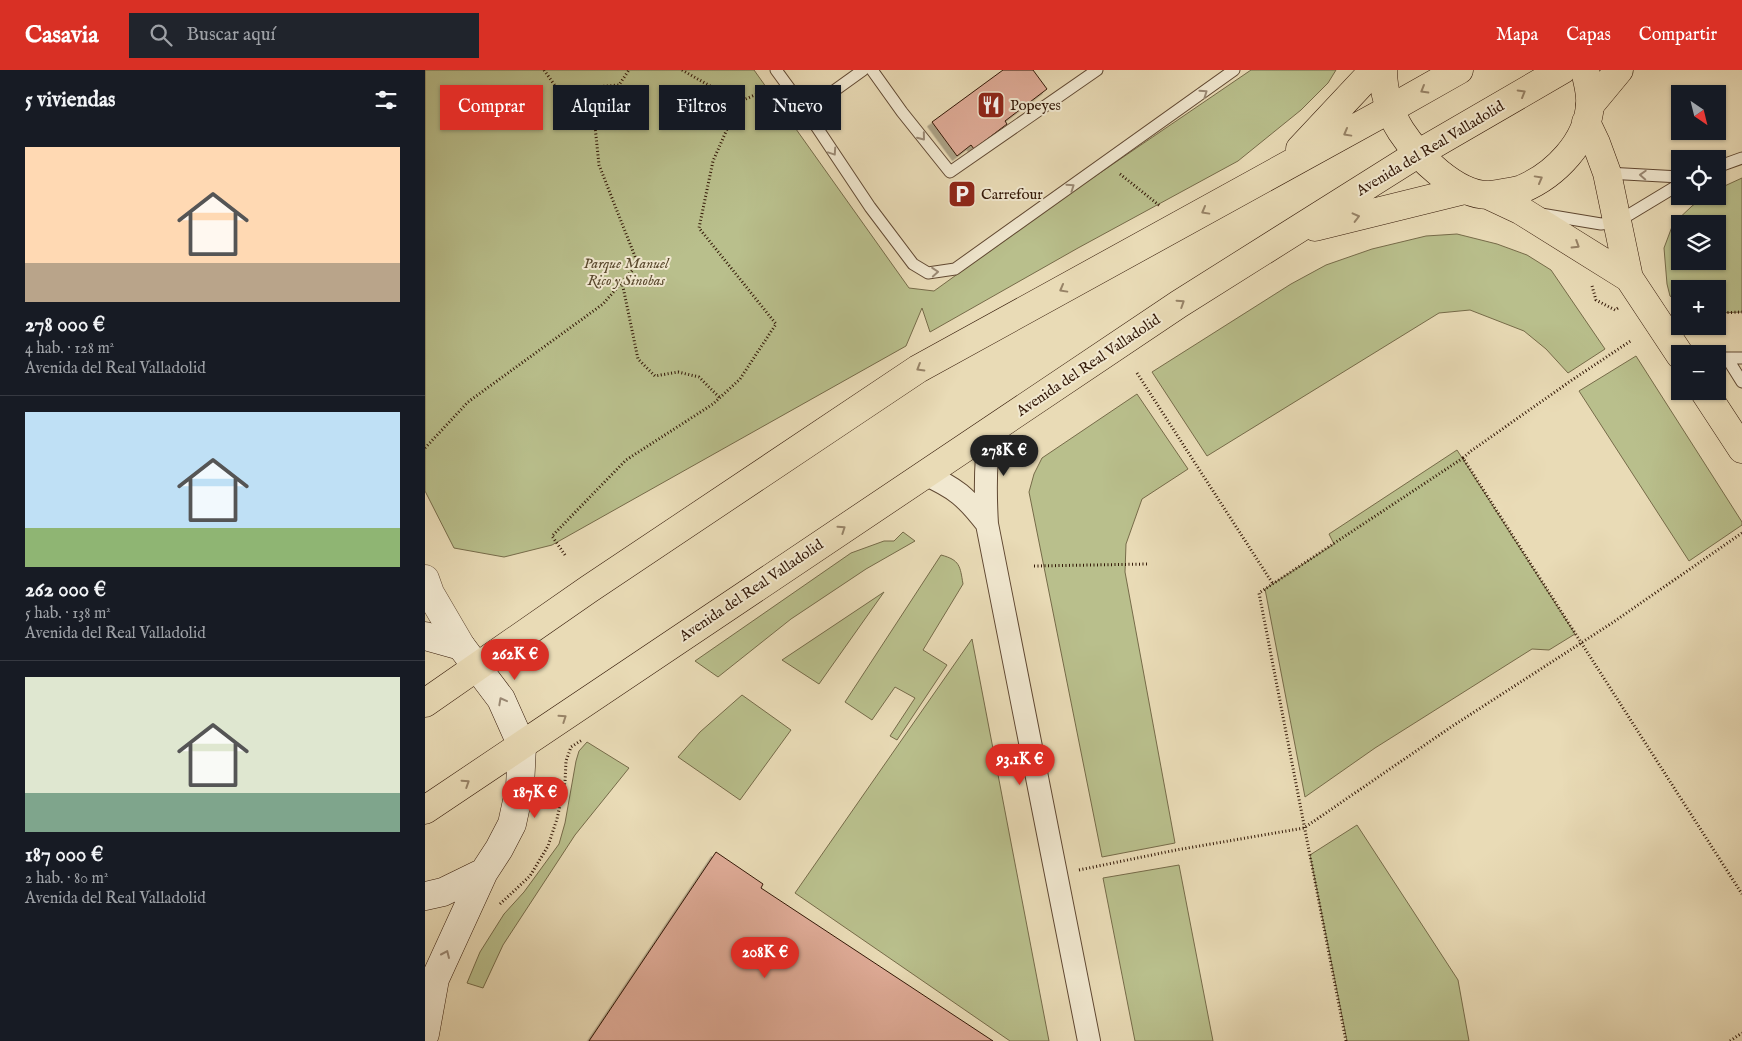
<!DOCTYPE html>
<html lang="es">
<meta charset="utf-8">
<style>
:root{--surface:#171b24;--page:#20242c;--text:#f1f3f6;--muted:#9ea1a6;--line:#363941;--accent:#d93025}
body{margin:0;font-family:"IM FELL English",serif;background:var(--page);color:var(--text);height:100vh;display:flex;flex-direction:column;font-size:19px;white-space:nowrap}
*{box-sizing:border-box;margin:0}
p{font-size:16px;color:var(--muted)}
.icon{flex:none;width:28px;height:28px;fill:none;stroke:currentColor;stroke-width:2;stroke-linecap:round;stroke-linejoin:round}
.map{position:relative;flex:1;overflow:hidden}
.panel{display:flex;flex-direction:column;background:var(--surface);width:425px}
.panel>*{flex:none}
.top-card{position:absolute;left:15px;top:15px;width:475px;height:45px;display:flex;gap:10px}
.needle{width:32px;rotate:145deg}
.tools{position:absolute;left:1246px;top:15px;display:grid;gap:10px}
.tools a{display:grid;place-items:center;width:55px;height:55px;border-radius:0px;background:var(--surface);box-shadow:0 1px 4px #0004;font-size:25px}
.price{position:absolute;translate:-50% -42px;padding:0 11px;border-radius:18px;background:var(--accent);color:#fff;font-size:16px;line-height:32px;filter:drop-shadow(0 1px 2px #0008)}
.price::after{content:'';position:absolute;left:50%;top:30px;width:15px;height:11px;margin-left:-8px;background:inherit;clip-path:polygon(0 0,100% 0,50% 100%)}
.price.selected{background:#222;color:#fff}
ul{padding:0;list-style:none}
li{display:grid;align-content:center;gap:10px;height:265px;padding:0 25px}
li+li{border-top:1px solid var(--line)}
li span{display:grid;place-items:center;height:155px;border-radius:0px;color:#555}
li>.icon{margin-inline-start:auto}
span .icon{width:90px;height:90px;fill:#fffc;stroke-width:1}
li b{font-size:21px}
h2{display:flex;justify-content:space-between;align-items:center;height:60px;padding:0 25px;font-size:21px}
.tag{padding:0 18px;border-radius:0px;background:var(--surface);box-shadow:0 1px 4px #0004;font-size:18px;line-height:45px}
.tag.selected{background:var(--accent);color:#fff}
header{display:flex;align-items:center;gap:30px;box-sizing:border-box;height:70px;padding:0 25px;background:var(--accent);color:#fff}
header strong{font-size:24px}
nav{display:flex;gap:28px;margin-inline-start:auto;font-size:18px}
.search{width:350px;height:45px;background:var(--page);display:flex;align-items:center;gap:12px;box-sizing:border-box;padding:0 18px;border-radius:0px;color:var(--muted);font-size:19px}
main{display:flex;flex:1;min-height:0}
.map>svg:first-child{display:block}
.green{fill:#b9bf8c;stroke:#766b49;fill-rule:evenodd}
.building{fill:#dfab97;stroke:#321706;filter:url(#shadow)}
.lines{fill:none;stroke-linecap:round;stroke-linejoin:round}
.service-casing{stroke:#604832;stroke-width:13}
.minor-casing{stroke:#604832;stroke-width:24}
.tertiary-casing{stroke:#604832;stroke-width:29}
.secondary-casing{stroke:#321706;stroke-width:29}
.primary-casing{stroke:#321706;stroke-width:29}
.trunk-casing{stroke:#321706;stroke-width:29}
.path{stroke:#321706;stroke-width:3;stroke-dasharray:1 2.5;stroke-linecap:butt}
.service{stroke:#f1e8d0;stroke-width:11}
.minor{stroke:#f1e8d0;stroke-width:22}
.tertiary{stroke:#f1e8d0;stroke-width:28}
.secondary{stroke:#f1e8d0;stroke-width:28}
.primary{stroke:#e9dbb6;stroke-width:28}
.trunk{stroke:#e9dbb6;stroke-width:28}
.oneway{stroke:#978367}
.oneway2{stroke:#9b8a75}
.labels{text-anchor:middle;stroke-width:4;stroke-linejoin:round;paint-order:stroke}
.poi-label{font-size:15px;fill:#321706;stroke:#f1e8d0;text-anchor:start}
.street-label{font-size:15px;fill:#321706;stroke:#f1e8d0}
.park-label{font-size:15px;font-style:italic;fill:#5a492e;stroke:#f1e8d0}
</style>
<header>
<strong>Casavia</strong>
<div class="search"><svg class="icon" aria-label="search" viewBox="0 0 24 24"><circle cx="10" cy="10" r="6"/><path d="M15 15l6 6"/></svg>Buscar aquí</div>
<nav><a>Mapa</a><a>Capas</a><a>Compartir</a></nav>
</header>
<main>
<section class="panel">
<h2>5 viviendas<svg class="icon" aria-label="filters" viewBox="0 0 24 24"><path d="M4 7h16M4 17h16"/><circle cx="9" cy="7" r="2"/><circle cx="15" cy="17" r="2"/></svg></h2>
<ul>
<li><span style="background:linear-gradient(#ffd9b3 75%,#b9a48a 0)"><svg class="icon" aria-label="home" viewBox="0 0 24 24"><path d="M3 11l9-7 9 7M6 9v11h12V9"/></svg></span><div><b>278 000 €</b><p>4 hab. · 128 m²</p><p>Avenida del Real Valladolid</p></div></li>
<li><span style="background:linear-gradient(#bfe0f5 75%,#8fb573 0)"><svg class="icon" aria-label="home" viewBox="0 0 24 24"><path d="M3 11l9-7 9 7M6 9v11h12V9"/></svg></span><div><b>262 000 €</b><p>5 hab. · 138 m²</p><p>Avenida del Real Valladolid</p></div></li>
<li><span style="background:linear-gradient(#dfe7d0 75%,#7fa58c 0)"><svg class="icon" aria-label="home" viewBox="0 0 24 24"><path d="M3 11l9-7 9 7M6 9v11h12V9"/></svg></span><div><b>187 000 €</b><p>2 hab. · 80 m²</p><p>Avenida del Real Valladolid</p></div></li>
</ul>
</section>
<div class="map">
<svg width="1317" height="971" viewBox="0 0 1317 971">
<defs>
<filter id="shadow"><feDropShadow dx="-4.5" dy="4.5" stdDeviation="0" flood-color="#0004"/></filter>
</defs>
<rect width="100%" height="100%" fill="#e9dbb6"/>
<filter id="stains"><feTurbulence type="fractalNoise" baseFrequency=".004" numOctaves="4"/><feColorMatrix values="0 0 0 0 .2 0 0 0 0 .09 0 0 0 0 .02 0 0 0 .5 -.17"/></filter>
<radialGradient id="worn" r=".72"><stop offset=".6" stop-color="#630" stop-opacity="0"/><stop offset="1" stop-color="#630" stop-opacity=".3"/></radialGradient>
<path class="green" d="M0 0H329L484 218 509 221 641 126 826 0H911L903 13 876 40 813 91 653 178 505 262 497 238 481 276 127 475 79 487 29 478 0 421Z
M1317 108V242L1293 243 1292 219H1255V233L1245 226 1242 214 1239 178 1248 154 1267 136 1281 126H1292L1293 119ZM1255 154H1292V191H1255Z
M1032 164 1072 174 1102 185 1126 200 1180 279 1143 303 1121 279 1099 261 1045 240 1014 243 782 386 727 302 866 214 901 195 947 179 1001 166Z
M1211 286 1317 452V455L1264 491 1154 321Z
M712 324 763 399 717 429 701 474 700 502 750 773 677 787 604 422 609 404 617 388Z
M1032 380 1150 564 1124 580 1107 579 950 678 880 727 840 519 909 474 904 464Z
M478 462 490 471 441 499 366 549 293 607 270 591 426 483 459 471H469Z
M516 485C535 490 535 496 538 514L498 580 522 595 472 670 465 666 490 628 470 617 447 650 420 632Z
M459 522 394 614 357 590Z
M547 569 624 971H585L370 823Z
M317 625 366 660 315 730 253 687 275 662Z
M162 672 204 698 150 765 78 875 58 918 42 913 55 882 79 844 99 822 134 774 140 753 151 691 154 681Z
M932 755 1033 910 1044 971H922L885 785Z
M754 795 788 971H710L678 808Z"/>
<path class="building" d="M578 0H608L622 19 580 51 582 54 549 79 546 75 532 86 507 52Z
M291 782 338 814 336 818 568 971H164Z"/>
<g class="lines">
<defs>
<path id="service" d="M351 0 381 41 445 137 488 194 503 203 530 199 809 0
M447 0 477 42 525 102 672 0
M381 41 438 0
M1292 97 1317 88
M1182 103 1255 107
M1116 144 1176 154 1192 152 1255 114
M1292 288H1317
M1302 288 1317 312"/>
<path id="minor" d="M565 359C560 391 560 421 562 454L664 971
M499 404C531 418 541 427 562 454"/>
<path id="tertiary" d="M0 509 5 523 36 576"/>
<path id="secondary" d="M0 566 36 576 76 629 97 676 95 717 87 754 74 779 59 802 10 909 0 964
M0 826 18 822 59 802"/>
<path id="primary" d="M958 0C958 21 965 44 976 61 993 87 1031 125 1063 125 1068 125 1073 124 1078 123 1084 122 1091 121 1097 119 1130 105 1163 72 1165 34 1166 22 1162 11 1160 0
M1161 52 1171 73 1182 103 1204 208 1255 285
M1063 125 1095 140 1204 208
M1279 321 1317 379"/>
<path id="trunk" d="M1165 35 1194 0
M875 79 949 0
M890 157 1040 120
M0 633 164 519 493 299 965 39 1034 0
M0 740 754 234 994 83 1137 0"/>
</defs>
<use href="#service" class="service-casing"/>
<use href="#minor" class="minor-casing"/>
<use href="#tertiary" class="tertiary-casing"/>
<use href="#secondary" class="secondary-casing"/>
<use href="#primary" class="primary-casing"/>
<use href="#trunk" class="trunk-casing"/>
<path class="path" d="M119 0 133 20 194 15 204 0
M257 0 313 32
M695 104 735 136
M197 212 213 289 230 306 253 302 274 307 295 328
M1167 216 1171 230 1190 240 1193 238
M1292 243 1317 242
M712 303 848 514
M0 378 43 332 178 234 213 194 174 95 166 17
M1038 388 1046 381 1147 310 1207 270
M140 485 127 466 201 390 288 334 315 309 351 254 274 158 288 91 314 32 343 19
M609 496 724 494
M654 800 751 780 879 758 1026 657 1187 553 1317 463
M75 834 105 806 123 776 132 749 140 712 141 691 146 677 157 670
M921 971 834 523 1038 388 1317 824
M1305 971 1317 963"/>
<use href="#service" class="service"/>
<use href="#minor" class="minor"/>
<use href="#tertiary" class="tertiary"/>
<use href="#secondary" class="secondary"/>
<use href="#primary" class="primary"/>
<use href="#trunk" class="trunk"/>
</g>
<defs><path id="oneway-chevron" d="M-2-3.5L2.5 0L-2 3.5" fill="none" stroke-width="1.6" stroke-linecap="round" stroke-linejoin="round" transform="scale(1.25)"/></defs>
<g class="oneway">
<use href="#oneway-chevron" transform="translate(999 20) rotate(150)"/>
<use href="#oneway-chevron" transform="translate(1097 23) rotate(-30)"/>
<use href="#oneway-chevron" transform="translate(922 63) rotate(151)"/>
<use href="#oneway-chevron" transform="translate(1114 109) rotate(-29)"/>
<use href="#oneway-chevron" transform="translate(780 141) rotate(151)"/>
<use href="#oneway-chevron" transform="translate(931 147) rotate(-14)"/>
<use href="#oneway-chevron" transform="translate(1151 175) rotate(32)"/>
<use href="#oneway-chevron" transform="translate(638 219) rotate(151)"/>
<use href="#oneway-chevron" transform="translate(756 233) rotate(-33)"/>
<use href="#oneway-chevron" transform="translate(495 298) rotate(149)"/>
<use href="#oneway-chevron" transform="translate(417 459) rotate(-34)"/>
<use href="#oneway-chevron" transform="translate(138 648) rotate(-34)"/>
<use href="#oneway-chevron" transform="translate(41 713) rotate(-33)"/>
</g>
<g class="oneway2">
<use href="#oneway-chevron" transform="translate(779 23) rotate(-35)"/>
<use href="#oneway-chevron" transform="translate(497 67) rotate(51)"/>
<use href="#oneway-chevron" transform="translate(408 82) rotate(56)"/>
<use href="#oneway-chevron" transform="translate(1218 105) rotate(-177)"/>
<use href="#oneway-chevron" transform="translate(646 117) rotate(-35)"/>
<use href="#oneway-chevron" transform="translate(510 202) rotate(-4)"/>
<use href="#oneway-chevron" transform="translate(77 631) rotate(-118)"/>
<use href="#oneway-chevron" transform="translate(21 884) rotate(-66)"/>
</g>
<defs>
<symbol id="restaurant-square" viewBox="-11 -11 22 22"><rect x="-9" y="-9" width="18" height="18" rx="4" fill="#8f2418" stroke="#f1e8d0"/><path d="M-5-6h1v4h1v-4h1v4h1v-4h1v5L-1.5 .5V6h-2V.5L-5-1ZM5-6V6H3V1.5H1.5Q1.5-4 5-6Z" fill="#fff"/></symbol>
<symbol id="parking-square" viewBox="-11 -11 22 22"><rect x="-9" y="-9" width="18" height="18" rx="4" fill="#8f2418" stroke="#f1e8d0"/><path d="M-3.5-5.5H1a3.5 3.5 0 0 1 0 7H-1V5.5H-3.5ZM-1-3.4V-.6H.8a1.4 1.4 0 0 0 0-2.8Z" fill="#fff"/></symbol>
</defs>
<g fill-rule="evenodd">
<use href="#restaurant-square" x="550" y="19" width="32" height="32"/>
<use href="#parking-square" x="521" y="108" width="32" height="32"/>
</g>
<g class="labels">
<g class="poi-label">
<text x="585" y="40">Popeyes</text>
<text x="556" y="129">Carrefour</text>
</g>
<g class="street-label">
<text transform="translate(1005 78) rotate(-31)" y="5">Avenida del Real Valladolid</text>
<text transform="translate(663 295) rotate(-34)" y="5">Avenida del Real Valladolid</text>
<text transform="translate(326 520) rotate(-34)" y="5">Avenida del Real Valladolid</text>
</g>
<g class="park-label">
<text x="201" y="198">Parque Manuel<tspan x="201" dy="17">Rico y Sinobas</tspan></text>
</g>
</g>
<rect width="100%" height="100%" filter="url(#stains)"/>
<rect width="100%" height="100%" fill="url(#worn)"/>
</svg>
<div class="tools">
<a><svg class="needle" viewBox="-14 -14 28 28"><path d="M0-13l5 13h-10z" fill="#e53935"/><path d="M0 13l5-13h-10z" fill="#9ea1a6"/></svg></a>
<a><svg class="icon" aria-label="locate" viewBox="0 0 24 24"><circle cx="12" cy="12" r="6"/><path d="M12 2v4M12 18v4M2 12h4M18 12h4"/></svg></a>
<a><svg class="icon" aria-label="layers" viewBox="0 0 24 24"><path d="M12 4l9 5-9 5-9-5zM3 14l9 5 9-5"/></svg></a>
<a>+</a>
<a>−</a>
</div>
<b class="price selected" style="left:579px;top:407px">278K €</b>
<b class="price" style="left:90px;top:611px">262K €</b>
<b class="price" style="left:595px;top:716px">93.1K €</b>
<b class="price" style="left:110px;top:749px">187K €</b>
<b class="price" style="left:340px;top:909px">208K €</b>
<div class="top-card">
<a class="tag selected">Comprar</a>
<a class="tag">Alquilar</a>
<a class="tag">Filtros</a>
<a class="tag">Nuevo</a>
</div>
</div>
</main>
